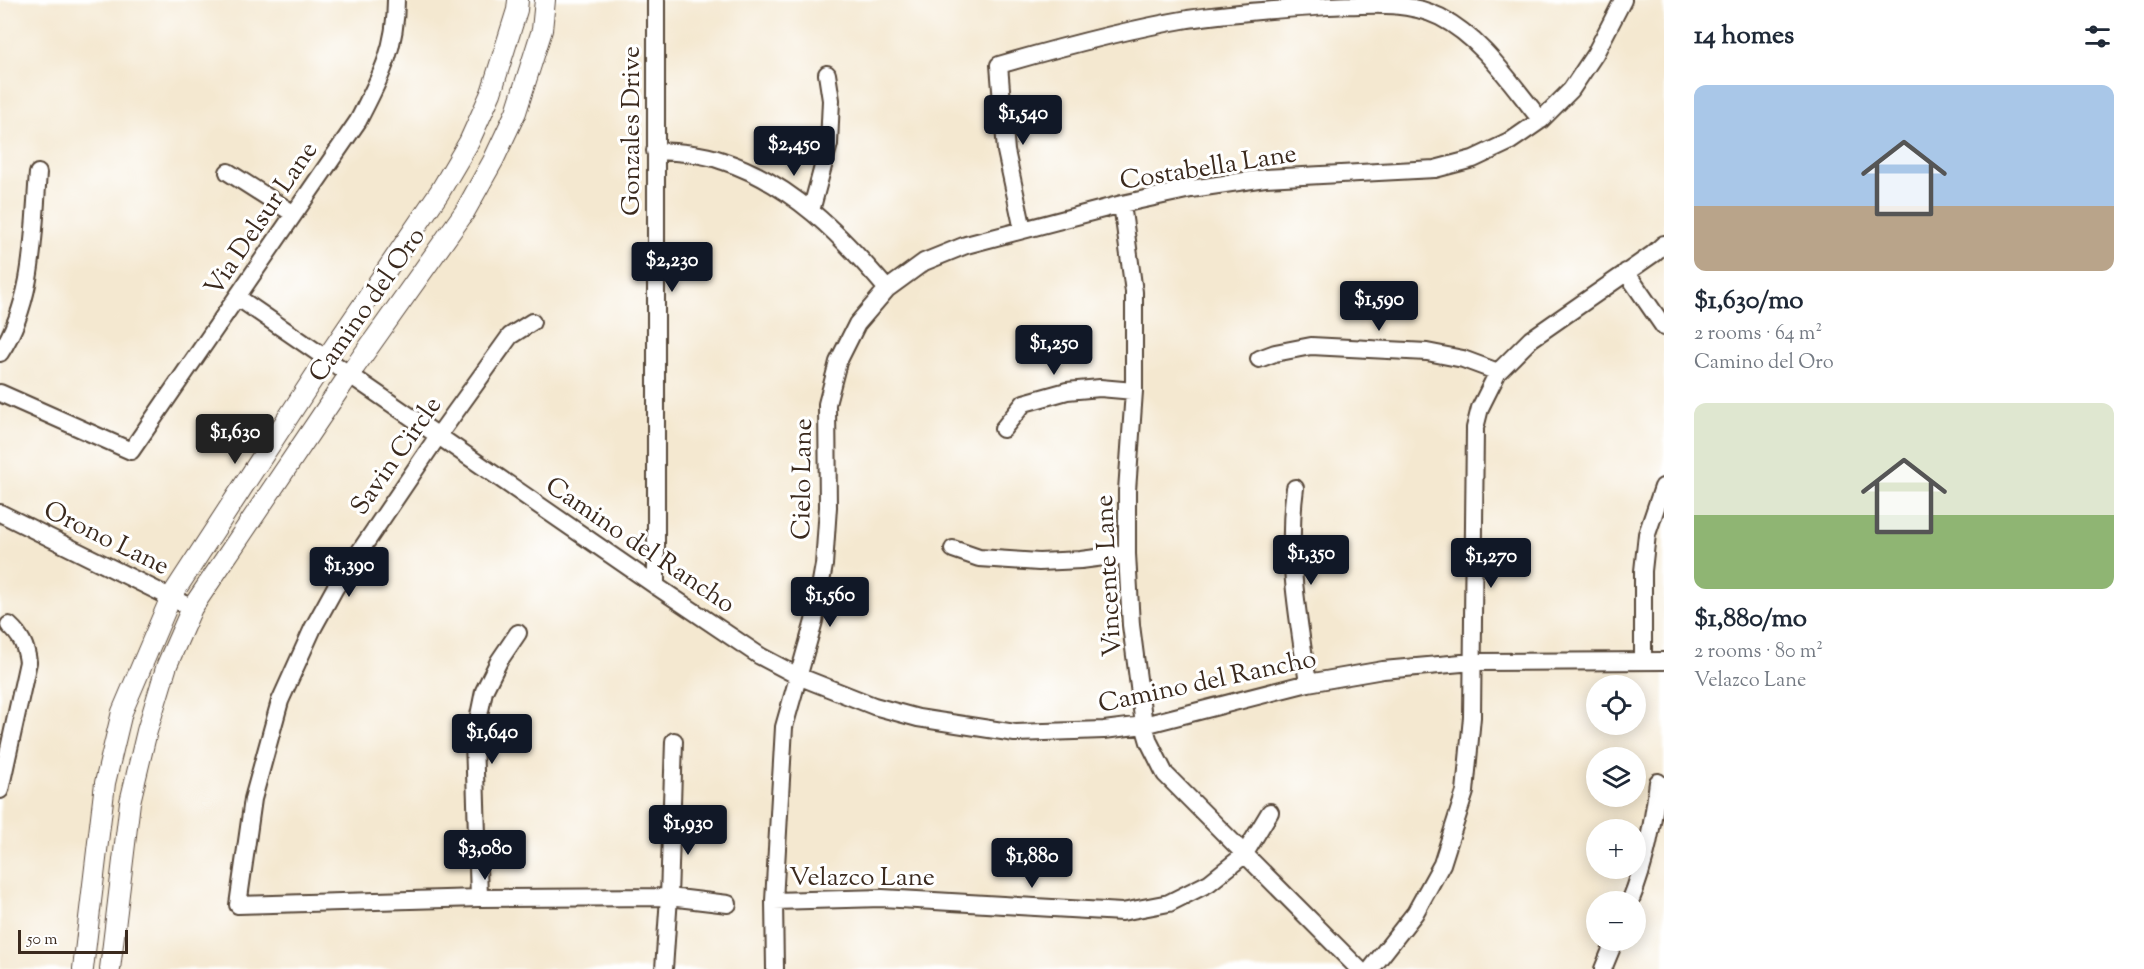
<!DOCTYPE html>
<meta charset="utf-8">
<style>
:root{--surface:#fff;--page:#f6f6f7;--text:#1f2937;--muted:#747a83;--accent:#111827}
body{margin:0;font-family:"Sorts Mill Goudy",serif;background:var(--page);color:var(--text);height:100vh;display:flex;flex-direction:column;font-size:22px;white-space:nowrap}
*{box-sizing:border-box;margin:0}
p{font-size:20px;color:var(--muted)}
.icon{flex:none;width:33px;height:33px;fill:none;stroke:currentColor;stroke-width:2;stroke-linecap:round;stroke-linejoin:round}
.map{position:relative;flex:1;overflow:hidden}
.side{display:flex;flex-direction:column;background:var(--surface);width:480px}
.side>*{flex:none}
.controls{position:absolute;left:1586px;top:675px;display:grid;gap:12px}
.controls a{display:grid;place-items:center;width:60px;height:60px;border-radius:50%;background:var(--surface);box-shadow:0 3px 15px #0003;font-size:30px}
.scale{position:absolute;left:18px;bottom:15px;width:110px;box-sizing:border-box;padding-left:6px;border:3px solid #3b2a1e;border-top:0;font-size:16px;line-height:21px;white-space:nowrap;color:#3b2a1e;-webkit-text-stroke:4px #fff;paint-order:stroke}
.price{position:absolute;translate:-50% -51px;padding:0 14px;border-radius:6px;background:var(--accent);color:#fff;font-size:20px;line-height:39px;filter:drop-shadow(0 2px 3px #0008)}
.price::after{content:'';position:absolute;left:50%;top:36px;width:18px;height:14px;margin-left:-9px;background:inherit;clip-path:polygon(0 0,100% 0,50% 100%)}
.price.active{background:#222;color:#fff}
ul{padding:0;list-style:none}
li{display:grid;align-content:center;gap:12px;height:318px;padding:0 30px}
li span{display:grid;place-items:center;height:186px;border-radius:12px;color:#555}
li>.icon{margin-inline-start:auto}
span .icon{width:108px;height:108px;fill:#fffc;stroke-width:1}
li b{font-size:26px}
h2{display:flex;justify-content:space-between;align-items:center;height:72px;padding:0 30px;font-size:26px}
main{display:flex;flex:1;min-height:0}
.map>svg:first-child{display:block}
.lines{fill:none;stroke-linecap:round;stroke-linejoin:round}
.minor-casing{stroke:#574639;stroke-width:20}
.tertiary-casing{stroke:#574639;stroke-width:22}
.minor{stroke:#fff;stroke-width:16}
.tertiary{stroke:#fff;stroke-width:20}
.labels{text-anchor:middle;stroke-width:6;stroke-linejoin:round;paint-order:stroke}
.street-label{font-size:26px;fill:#3b2a1e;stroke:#fff}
</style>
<main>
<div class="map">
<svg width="1664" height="969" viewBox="0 0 1664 969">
<rect width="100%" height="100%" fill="#fff"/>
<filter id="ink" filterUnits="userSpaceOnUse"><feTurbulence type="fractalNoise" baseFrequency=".0167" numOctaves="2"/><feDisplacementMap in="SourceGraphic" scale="12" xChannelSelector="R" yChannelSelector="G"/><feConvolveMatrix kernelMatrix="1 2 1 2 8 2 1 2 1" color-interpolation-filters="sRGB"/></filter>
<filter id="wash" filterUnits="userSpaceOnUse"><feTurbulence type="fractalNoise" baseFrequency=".008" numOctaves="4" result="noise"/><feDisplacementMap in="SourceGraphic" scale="24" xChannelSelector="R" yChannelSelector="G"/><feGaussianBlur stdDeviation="1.35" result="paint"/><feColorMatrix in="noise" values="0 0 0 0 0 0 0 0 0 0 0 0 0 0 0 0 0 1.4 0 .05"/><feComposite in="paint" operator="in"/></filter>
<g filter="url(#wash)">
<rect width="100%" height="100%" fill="#f4e8d0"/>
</g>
<g filter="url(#ink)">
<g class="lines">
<defs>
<path id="minor" d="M656 0V586
M655 151C678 152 701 153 723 161 791 183 842 236 887 289
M228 172 294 214
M1122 204 1134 292V391L1127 491V554L1131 625 1144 725 1149 742 1165 774 1359 969
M811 211 829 144 831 100 827 74
M1023 230 1006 151 999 65C1061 47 1124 30 1188 19 1235 12 1282 9 1328 6 1366 5 1405 0 1440 17 1483 39 1511 84 1541 120
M1626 272 1664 327
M237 297 656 586 760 656 798 676 874 706 918 718 1015 733 1104 730 1144 725 1308 683 1383 670 1473 662 1664 661
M532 322 510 336 438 436 335 588 313 628 280 701 253 799 238 905 479 898 669 897 728 904
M0 353C35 300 33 233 38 173
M1259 359 1275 353 1311 346 1427 352 1463 359 1498 372
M0 393 131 451 358 121C380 78 396 50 396 0
M1003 429 1024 403 1067 391 1100 388 1134 391
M1295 488C1286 553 1298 618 1308 683
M0 513 192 608
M953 549 979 558 1039 562 1081 560 1127 554
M1643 661V571L1647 534 1663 487
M0 790 28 662C26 646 21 636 9 625
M479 898 474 740 484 691 499 661 518 633
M774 901 882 898 1122 912 1169 903 1209 883 1244 855 1270 812
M1630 902C1646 863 1653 823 1658 782
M664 969 669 897 674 741
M775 969 774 901 784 727 814 621 824 565 828 507 827 404 838 362 857 324 887 289 924 262 966 245 1122 204 1191 189 1265 178 1435 169 1473 159 1509 142 1541 120 1571 90 1595 54 1623 0
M1371 969 1415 913 1442 864 1465 792 1472 717 1475 428 1480 408 1498 372 1531 339 1653 254 1664 244
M1603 969 1615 940"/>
<path id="tertiary" d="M83 969 105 783 122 712 171 597 326 359 439 193 469 142 491 93 517 10 518 0
M110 969 130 802 147 731 167 665 192 608 349 375 464 213 493 161 516 112 542 30 545 0"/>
</defs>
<use href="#minor" class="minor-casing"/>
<use href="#tertiary" class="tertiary-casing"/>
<use href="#minor" class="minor"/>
<use href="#tertiary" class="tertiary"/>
</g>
</g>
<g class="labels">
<g class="street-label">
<text transform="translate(630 131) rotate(-90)" y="9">Gonzales Drive</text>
<text transform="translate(1208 166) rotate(-9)" y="9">Costabella Lane</text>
<text transform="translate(260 218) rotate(-56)" y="9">Via Delsur Lane</text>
<text transform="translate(366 304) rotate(-55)" y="9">Camino del Oro</text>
<text transform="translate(395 455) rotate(-55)" y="9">Savin Circle</text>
<text transform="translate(801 479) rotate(-89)" y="9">Cielo Lane</text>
<text transform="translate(107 537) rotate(26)" y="9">Orono Lane</text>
<text transform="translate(641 544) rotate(34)" y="9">Camino del Rancho</text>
<text transform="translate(1107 576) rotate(-93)" y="9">Vincente Lane</text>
<text transform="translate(1207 680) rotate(-12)" y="9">Camino del Rancho</text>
<text x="862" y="885">Velazco Lane</text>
</g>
</g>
</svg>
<div class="controls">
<a><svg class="icon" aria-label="locate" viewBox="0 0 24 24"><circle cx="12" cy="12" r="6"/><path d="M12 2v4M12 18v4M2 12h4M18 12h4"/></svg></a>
<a><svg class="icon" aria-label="layers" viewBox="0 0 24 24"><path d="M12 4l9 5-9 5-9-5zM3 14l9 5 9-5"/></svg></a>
<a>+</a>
<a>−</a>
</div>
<div class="scale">50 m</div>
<b class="price" style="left:1023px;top:146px">$1,540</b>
<b class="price" style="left:794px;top:177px">$2,450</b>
<b class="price" style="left:672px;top:293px">$2,230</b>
<b class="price" style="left:1379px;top:332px">$1,590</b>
<b class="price" style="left:1054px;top:376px">$1,250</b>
<b class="price active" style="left:235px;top:465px">$1,630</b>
<b class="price" style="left:1311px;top:586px">$1,350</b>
<b class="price" style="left:1491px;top:589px">$1,270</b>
<b class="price" style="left:349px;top:598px">$1,390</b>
<b class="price" style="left:830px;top:628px">$1,560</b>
<b class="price" style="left:492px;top:765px">$1,640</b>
<b class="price" style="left:688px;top:856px">$1,930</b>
<b class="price" style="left:485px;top:881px">$3,080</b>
<b class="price" style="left:1032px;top:889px">$1,880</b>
</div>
<section class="side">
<h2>14 homes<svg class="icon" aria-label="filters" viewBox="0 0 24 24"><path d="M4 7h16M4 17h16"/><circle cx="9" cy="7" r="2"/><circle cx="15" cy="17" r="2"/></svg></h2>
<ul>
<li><span style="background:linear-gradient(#a9c7e8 65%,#b9a48a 0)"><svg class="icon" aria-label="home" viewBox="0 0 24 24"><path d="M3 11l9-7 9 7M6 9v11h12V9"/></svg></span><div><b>$1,630/mo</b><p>2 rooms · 64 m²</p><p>Camino del Oro</p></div></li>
<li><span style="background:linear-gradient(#dfe7d0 60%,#8fb573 0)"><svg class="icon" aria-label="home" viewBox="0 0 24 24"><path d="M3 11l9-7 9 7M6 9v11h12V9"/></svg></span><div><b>$1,880/mo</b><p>2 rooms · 80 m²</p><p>Velazco Lane</p></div></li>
</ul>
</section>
</main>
